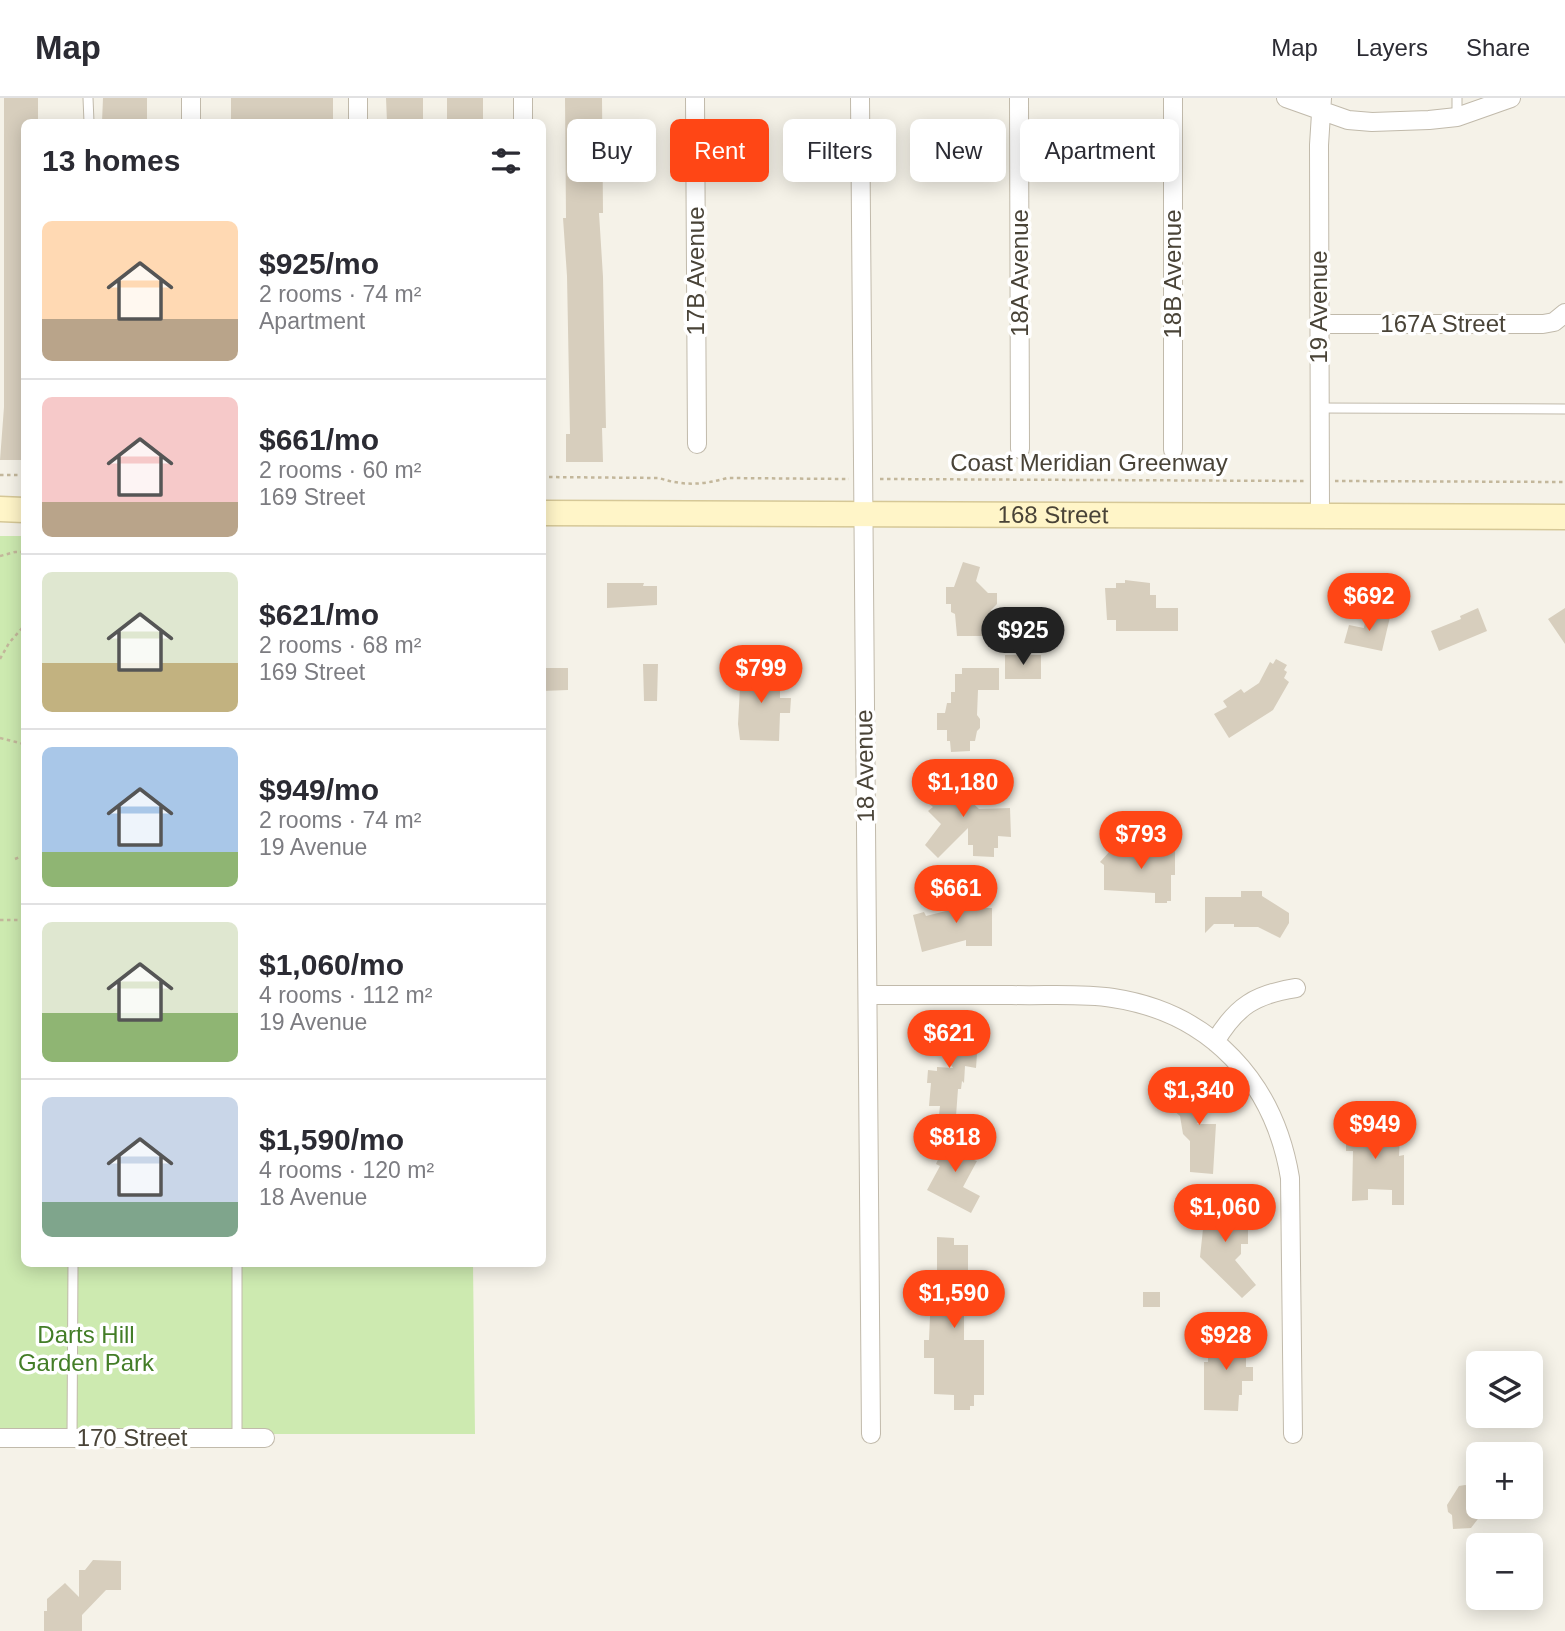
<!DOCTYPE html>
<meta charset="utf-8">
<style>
:root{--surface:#fff;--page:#f7f7f7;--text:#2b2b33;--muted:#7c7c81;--line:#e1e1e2;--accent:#ff4615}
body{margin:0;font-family:Helvetica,sans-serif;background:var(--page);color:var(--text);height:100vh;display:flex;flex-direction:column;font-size:26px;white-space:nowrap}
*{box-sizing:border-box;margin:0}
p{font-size:23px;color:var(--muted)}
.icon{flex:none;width:38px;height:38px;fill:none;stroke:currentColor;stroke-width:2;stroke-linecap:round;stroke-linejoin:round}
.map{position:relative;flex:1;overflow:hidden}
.panel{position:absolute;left:21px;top:21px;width:525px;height:1148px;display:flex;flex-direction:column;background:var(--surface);border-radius:10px;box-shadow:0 4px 18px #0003}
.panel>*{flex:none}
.hud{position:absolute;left:567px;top:21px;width:665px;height:63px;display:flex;gap:14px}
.fabs{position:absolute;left:1466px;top:1253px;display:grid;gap:14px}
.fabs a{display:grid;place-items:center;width:77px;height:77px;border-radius:10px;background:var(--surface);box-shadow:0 4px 18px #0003;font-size:35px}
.price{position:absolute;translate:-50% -60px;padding:0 16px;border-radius:24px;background:var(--accent);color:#fff;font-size:23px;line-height:46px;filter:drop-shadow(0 2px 4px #0008)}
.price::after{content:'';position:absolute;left:50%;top:42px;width:21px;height:16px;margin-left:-10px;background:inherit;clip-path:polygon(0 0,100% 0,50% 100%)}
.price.active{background:#222;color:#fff}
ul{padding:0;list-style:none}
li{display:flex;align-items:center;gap:21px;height:175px;padding:0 21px}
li+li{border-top:2px solid var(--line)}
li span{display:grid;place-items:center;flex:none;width:196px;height:140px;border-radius:10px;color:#555}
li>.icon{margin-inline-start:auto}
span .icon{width:84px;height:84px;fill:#fffc;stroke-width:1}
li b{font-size:30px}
h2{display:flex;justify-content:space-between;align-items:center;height:84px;padding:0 21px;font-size:30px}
.chip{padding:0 24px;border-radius:10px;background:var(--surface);box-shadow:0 4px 18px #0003;font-size:24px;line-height:63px}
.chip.active{background:var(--accent);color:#fff}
header{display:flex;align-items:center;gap:42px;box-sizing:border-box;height:98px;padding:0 35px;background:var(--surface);border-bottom:2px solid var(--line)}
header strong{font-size:33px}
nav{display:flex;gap:38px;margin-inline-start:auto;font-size:24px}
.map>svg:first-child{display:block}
.green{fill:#cdeab0}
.building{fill:#d7cebd}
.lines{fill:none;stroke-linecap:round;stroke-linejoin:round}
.service-casing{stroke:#c1baab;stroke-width:11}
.minor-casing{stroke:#c1baab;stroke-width:20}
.secondary-casing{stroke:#d6c897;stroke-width:27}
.path{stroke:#c3b79b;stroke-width:2.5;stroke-dasharray:3.5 3.5;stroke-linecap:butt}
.service{stroke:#fff;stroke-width:9}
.minor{stroke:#fff;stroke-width:18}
.secondary{stroke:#fff5c8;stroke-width:24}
.labels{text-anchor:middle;stroke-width:7;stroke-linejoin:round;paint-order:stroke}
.street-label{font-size:24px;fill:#494337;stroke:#fff}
.park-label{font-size:24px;fill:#437d27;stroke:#fff}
</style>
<header>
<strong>Map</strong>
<nav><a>Map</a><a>Layers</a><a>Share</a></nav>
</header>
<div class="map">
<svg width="1565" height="1533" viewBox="0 0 1565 1533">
<rect width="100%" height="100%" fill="#f5f2e8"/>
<path class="green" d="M0 438H24V1166H473L475 1336H0Z"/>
<path class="building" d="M4 0H38V24H24V362H0L4 309Z
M103 0H147V24H102Z
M231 0H333V24H287V22L231 24Z
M386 0H423V24H387Z
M447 0H483V22L447 23Z
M565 0H602L603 115H599L603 179 606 330H602L603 364H566V336H570L567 178 563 120H566Z
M963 464 980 469 976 483 988 495H997V506L991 512V525H989V529H984V538H957L955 516 951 514V506H946V489H954Z
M1125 482 1150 485V497H1156V510H1178V533H1116V522H1107L1105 490H1116V485H1125Z
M607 485H644L643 488H657V507L607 510Z
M1478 510 1487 533 1439 553 1431 533 1461 521 1460 518Z
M1565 510V546L1548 521Z
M1367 514 1390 519 1382 553 1344 545 1349 527 1364 530Z
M1005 557H1041V581H1005Z
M1276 561 1287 567 1284 572 1287 574 1284 580 1289 584 1273 612 1229 640 1214 616 1227 609 1223 603 1241 591 1244 595 1259 585 1270 564 1273 566Z
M643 566H658L657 603H644Z
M542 570H568V592L542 593Z
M962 570H999V592H978L977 617 980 621V630L977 633 975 643H970V653L951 654 950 643H947V632H937V615H945L947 605H951V594H955V576H962Z
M741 571H780V600H791L790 615H780L779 643 740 642 738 626Z
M950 674 961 686 957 690 979 711 1010 710 1011 739 998 738V750H994V759L973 758V747H968V730L938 760 925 747 941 726 928 713 933 709 926 703 928 700 924 696 927 693 920 686 929 677 933 681 935 680 940 683Z
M1146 749H1175V777H1171V803H1167V805H1155V795L1104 792V767L1100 764 1110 753 1146 751Z
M1241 793H1262V798L1289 815V825L1280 840 1258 829H1234V826H1214L1205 835V799H1241Z
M950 800 984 801V810H992V848H966V842L922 854 913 817 924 814 926 818 950 812Z
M942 926H946L950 932 956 927 967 942 952 953 977 956 976 970 965 968 964 985 962 983 961 991H958L956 1018 939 1017 940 1008H929L931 985H927L928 972 937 973V969L953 970 929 936Z
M1200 981 1221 1002 1197 1026H1216L1213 1076 1190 1074V1043L1183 1036 1180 1018 1173 1012Z
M1359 1015H1372V1030H1375V1035L1400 1036 1399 1058 1404 1057V1107H1392V1092L1368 1091V1102L1352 1103 1353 1053H1346V1038L1351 1037 1350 1025 1359 1024Z
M950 1035 965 1042 962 1047 978 1055 974 1062 977 1063 963 1089 980 1098 971 1115 927 1092 940 1068 936 1066Z
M1208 1095H1224L1233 1104V1116L1241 1122V1132H1248V1146H1241V1156L1235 1162 1256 1187 1242 1200 1200 1159 1203 1131 1208 1127Z
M937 1139 954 1140V1147H968V1186L971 1189V1195L964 1200V1242H984V1297H974V1308H970V1312H954V1297L934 1296V1260H924V1242H929L931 1195H937Z
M1143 1194H1160V1209H1143Z
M1208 1236H1246V1269H1253V1283H1242V1297H1239L1238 1313 1204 1312V1264H1208Z
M1465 1387 1470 1388 1479 1395V1409H1487L1471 1430 1453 1431 1452 1417 1448 1414 1447 1407 1459 1388Z
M93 1462 121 1463V1492H106L82 1517V1533H44V1513H47V1501L65 1485 79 1499V1472H85Z"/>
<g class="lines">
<defs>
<path id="service" d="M88 0 89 24
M1457 0V19
M1319 310 1565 311
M237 1166V1340
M72 1340 73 1166"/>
<path id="minor" d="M358 0V24
M523 0V24
M695 0 697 346
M860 0 871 1336
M1019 0 1020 351
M1173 0V352
M1286 0 1348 22 1372 24 1429 22 1457 19 1511 0
M191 24V0
M1319 226H1543L1554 224 1565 215
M1320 418 1319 47 1322 0
M868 897C916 897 964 897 1012 897 1045 898 1080 895 1113 900 1211 915 1274 984 1290 1080L1293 1336
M1215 944C1236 908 1256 896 1296 890
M0 1340H265"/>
<g id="secondary">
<path d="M0 411 24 412"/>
<path id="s1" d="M542 415 1565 419"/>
</g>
</defs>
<use href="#service" class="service-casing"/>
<use href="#minor" class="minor-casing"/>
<use href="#secondary" class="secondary-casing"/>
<path class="path" d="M0 377H24
M542 379 659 380C683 388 703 387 727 380L849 381
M880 381 1304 383
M1335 383 1565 384
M0 458 15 454H24
M0 561 9 545 24 528
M0 640 24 646
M15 761 24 757
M0 822H24"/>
<use href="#service" class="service"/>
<use href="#minor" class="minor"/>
<use href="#secondary" class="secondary"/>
</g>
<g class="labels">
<g class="street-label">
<text transform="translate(696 173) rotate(-90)" y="8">17B Avenue</text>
<text transform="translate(1020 175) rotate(-90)" y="8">18A Avenue</text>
<text transform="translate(1173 176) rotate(-90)" y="8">18B Avenue</text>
<text transform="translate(1319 209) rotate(-90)" y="8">19 Avenue</text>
<text x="1443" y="234">167A Street</text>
<text x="1089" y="373">Coast Meridian Greenway</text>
<text dy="8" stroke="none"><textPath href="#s1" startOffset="511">168 Street</textPath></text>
<text transform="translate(865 668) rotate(-91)" y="8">18 Avenue</text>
<text x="132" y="1348">170 Street</text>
</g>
<g class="park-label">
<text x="86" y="1245">Darts Hill<tspan x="86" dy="28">Garden Park</tspan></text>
</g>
</g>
</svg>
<div class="fabs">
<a><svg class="icon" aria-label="layers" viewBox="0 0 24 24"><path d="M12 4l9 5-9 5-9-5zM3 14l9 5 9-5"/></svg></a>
<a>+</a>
<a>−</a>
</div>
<b class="price" style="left:1369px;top:535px">$692</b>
<b class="price active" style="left:1023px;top:569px">$925</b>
<b class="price" style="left:761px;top:607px">$799</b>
<b class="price" style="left:963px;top:721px">$1,180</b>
<b class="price" style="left:1141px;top:773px">$793</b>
<b class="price" style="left:956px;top:827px">$661</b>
<b class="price" style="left:949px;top:972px">$621</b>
<b class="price" style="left:1199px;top:1029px">$1,340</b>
<b class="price" style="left:1375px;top:1063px">$949</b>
<b class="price" style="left:955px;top:1076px">$818</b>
<b class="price" style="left:1225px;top:1146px">$1,060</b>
<b class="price" style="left:954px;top:1232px">$1,590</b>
<b class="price" style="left:1226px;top:1274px">$928</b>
<div class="hud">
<a class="chip">Buy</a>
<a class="chip active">Rent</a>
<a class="chip">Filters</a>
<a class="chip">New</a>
<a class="chip">Apartment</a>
</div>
<section class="panel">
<h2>13 homes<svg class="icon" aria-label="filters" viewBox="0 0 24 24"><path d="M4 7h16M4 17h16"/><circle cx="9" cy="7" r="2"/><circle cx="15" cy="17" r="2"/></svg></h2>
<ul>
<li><span style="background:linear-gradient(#ffd9b3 70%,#b9a48a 0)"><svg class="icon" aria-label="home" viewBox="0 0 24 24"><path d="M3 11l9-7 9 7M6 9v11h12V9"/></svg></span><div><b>$925/mo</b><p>2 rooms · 74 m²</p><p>Apartment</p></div></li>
<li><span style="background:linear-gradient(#f6c9c9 75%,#b9a48a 0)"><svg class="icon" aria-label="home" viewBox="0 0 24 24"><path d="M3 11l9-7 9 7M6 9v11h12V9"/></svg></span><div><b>$661/mo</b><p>2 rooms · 60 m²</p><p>169 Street</p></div></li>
<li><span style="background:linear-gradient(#dfe7d0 65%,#c2b280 0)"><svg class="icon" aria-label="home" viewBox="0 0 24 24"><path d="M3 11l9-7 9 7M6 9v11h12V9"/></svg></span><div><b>$621/mo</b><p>2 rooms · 68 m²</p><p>169 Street</p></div></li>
<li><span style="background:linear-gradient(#a9c7e8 75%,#8fb573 0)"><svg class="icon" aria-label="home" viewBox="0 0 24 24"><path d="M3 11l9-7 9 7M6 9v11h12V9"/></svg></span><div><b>$949/mo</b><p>2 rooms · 74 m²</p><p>19 Avenue</p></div></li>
<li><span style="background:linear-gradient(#dfe7d0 65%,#8fb573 0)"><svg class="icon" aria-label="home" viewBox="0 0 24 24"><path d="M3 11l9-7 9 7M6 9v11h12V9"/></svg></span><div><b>$1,060/mo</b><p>4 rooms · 112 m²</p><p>19 Avenue</p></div></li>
<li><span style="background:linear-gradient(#c9d6e8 75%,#7fa58c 0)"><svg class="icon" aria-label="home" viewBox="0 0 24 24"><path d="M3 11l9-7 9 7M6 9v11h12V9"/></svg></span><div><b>$1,590/mo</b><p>4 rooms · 120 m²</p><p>18 Avenue</p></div></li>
</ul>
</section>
</div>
